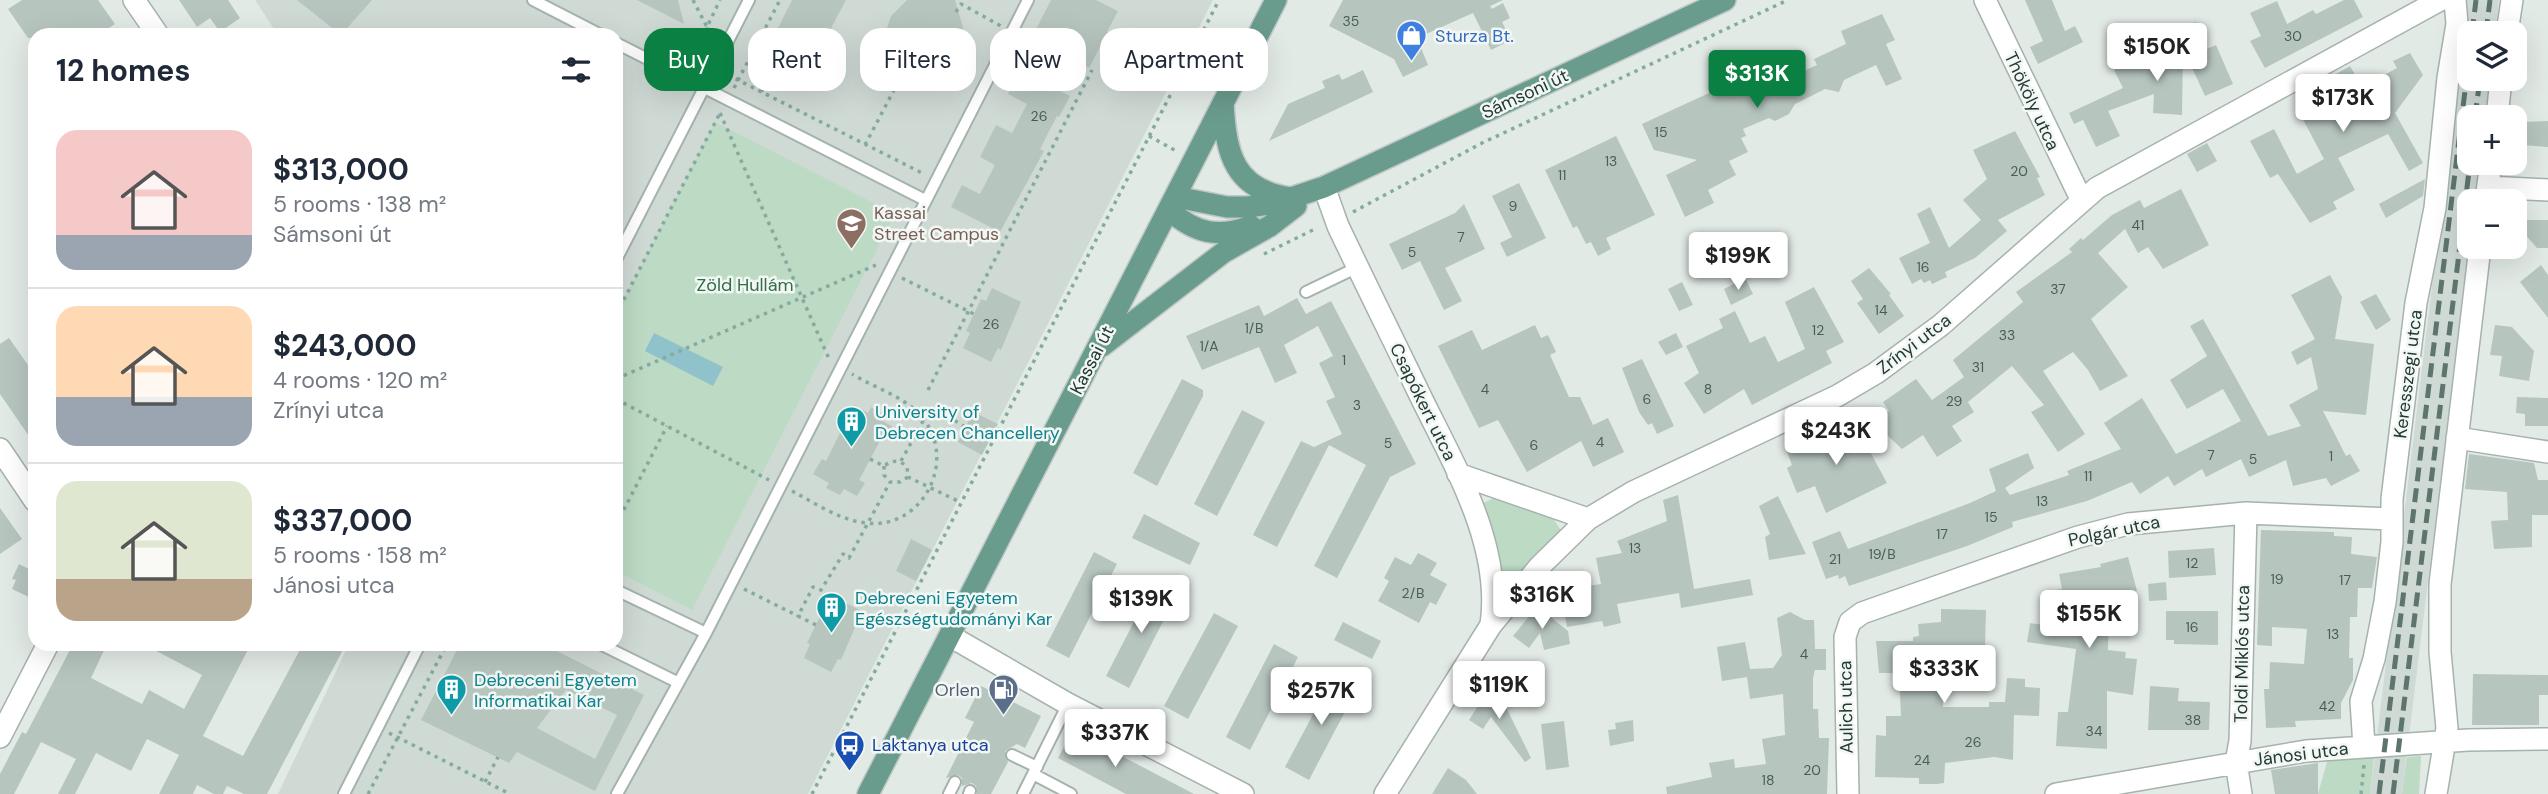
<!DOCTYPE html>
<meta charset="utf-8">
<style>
:root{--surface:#fff;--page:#f6f6f7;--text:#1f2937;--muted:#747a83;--line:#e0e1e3;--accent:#0b8043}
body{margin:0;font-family:"DM Sans",sans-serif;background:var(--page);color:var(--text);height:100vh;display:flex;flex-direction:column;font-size:26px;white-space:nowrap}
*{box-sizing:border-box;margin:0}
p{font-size:23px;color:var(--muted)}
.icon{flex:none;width:38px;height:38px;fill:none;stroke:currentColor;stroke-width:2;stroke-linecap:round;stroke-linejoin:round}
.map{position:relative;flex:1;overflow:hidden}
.side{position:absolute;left:28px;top:28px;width:595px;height:623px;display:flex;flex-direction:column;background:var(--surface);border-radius:21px;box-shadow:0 7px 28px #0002}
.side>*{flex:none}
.banner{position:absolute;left:644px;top:28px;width:665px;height:63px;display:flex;gap:14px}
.controls{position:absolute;left:2457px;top:21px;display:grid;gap:14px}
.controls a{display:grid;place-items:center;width:70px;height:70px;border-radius:14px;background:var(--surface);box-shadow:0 7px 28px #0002;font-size:35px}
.price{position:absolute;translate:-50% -60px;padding:0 16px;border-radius:7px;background:#fff;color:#222;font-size:23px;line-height:46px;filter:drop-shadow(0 2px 4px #0008)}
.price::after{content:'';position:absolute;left:50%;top:42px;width:21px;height:16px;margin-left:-10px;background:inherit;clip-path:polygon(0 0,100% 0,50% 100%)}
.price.on{background:var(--accent);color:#fff}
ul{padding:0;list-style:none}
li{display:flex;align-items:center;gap:21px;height:175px;padding:0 28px}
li+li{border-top:2px solid var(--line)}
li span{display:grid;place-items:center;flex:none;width:196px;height:140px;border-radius:21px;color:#555}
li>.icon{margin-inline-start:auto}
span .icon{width:84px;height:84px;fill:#fffc;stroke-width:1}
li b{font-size:30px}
h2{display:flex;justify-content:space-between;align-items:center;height:84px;padding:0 28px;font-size:30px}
.pill{padding:0 24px;border-radius:21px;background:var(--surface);box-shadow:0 7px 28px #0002;font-size:24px;line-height:63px}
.pill.on{background:var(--accent);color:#fff}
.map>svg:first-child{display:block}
.built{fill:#d0dad5}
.green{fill:#bcdac4}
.water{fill:#8fc2cb}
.building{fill:#b7c5bf;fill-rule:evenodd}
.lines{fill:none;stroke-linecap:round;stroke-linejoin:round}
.lane-casing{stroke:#a5b2ad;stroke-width:14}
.street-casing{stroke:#a5b2ad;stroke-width:24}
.primary-casing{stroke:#c1c8c6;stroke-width:24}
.path{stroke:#85ab9f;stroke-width:3.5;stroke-dasharray:3.5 5;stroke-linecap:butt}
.lane{stroke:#fff;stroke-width:10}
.street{stroke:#fff;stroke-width:21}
.primary{stroke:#6a9c8e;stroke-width:21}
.rail{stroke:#5e756f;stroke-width:5;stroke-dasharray:14 7;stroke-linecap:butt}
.labels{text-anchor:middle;stroke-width:5;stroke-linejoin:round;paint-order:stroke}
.number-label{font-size:14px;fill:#485d56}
.shop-label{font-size:18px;fill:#366cbe;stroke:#f2f7f4;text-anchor:start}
.street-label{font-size:18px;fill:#233a33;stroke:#f2f7f4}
.education-label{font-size:18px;fill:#785e54;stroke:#f2f7f4;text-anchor:start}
.park-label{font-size:18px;fill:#316d47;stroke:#f2f7f4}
.culture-label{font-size:18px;fill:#0d838f;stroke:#f2f7f4;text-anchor:start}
.service-label{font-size:18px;fill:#4e5e75;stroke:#f2f7f4;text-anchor:end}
.transit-label{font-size:18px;fill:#164399;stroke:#f2f7f4;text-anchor:start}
</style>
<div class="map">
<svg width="2548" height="794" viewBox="0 0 2548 794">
<rect width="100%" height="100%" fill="#e2eae6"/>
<path class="built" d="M255 0H1213L808 794H278L349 644H616V35H278Z
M2467 0H2499L2495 33H2469V79H2490L2485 117H2469V163H2479L2475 201H2469V245L2402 794H2370Z"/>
<path class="green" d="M715 122 895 214 692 610 616 571V315Z
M1496 497 1551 515 1562 532 1510 588 1500 586 1481 504Z
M2374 756 2370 794H2318L2328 758Z
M2421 756 2419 794H2402L2407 757Z"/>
<path class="water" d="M654 333 723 367 713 386 645 351Z"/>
<path class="building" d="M22 0H98L115 24 98 35H35L34 38H28L8 9Z
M179 0H228L240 18 220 32 210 18 197 27Z
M297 0H372L341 35Z
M637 0H678L684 24Z
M792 0H846L804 79 763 58Z
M907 0H955L965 34 964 47 957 61 946 70 930 76 913 75 896 64 888 51 885 34 891 16Z
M1051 0H1096L1118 11 1107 32 1112 34 1106 48 1101 45 1089 68 1031 39Z
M1343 0H1503L1490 6 1492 9 1503 3 1510 18 1502 22 1511 40 1491 50 1473 13 1417 38 1428 65 1403 77 1394 59 1329 26Z
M2025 0H2052L2065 31 2075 26 2083 42 2038 64 2030 47 2043 41Z
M2344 0H2354L2363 17 2265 68 2250 41 2261 36 2250 13 2277 1 2287 24 2313 10 2316 14Z
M1882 14 1895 40 1886 44 1902 79 1886 86 1876 65 1844 80 1839 92 1825 89 1795 104 1789 114 1775 121 1769 118 1743 129 1746 136 1741 138 1748 152 1729 161 1736 175 1708 190 1714 203 1685 217 1666 175 1697 160 1654 150 1642 124 1776 62 1784 80 1817 65 1814 59 1846 44 1841 31Z
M2196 22 2207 49 2216 45 2233 84 2205 96 2183 48 2182 115 2153 113 2154 94 2108 111 2120 136 2096 147 2083 120 2074 124 2069 113 2123 88 2114 70 2180 40 2176 30Z
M2410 53 2423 75 2395 113 2423 163 2409 171 2388 134 2338 158 2355 190 2333 202 2337 209 2310 223 2278 174 2270 178 2250 141 2274 129 2297 174 2324 159 2299 112 2314 104 2309 94 2338 78 2336 74 2350 66 2362 87 2397 68 2393 61Z
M1363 70 1373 92 1269 141 1288 104 1325 88 1322 81 1339 74 1342 80Z
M1020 71 1070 96 1059 117 1057 116 1040 149 1044 151 1000 232 951 207 962 185 980 194 995 165 980 157 996 125 1012 133 1027 104 1008 94Z
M2548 121V147L2522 145V122Z
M2015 131 2040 177 2037 178 2045 195 1998 220 2007 231 1975 258 1945 272 1947 277 1932 284 1930 280 1924 283 1921 279 1912 284 1899 258 1930 243 1917 214 1930 207 1949 248 1981 220 1963 200 1987 179 1973 150Z
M1616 136 1655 215 1606 238 1611 249 1598 256 1591 242 1586 244 1577 226 1573 228 1545 170Z
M2207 143 2217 161 2197 172 2187 154Z
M2425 179 2423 196 2386 218 2379 204Z
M1519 183 1546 238 1507 257 1500 243 1512 237 1492 196Z
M2181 189 2209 245 2163 269 2148 247 2138 253 2125 229 2098 253 2128 287 2091 319 2128 376 2100 391 2088 370 2073 352 2043 371 2085 434 2058 452 2031 412 2044 405 2012 366 1968 402 1974 412 1952 426 1962 441 1937 457 1923 435 1902 449 1872 421 1889 411 1883 402 1916 379 1932 400 1964 377 1953 360 2023 302 2016 292 2072 252 2069 249 2081 238 2083 240 2112 215 2140 200 2144 208Z
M1464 204 1485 249 1445 268 1462 301 1444 310 1420 261 1402 270 1389 244 1455 213Z
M2523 220H2548V248H2537L2523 232Z
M2541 265 2548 275V318L2520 282Z
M1869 268 1891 294 1889 295 1904 316 1879 334 1857 303 1863 299 1851 281Z
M2330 275 2342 297 2335 339 2374 344 2366 415 2323 411 2346 456 2350 454 2360 471 2331 486 2326 478 2293 486 2286 460 2249 477 2241 459 2206 477 2202 469 2174 486 2168 476 2140 494 2132 482 2087 501 2012 522 2013 527 1967 546 1849 586 1845 576 1839 579 1838 575 1826 579 1812 542 1840 531 1848 549 1970 503 1996 491 1989 469 2028 453 2034 468 2005 488 2010 495 2069 475 2067 471 2121 449 2104 423 2142 398 2176 454 2241 421 2223 389 2187 409 2170 380 2207 356 2190 326 2203 319 2268 436 2301 426 2289 405 2318 389 2311 357 2297 365 2291 352 2315 339 2291 295Z
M1745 278 1753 294 1731 305 1724 289Z
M1682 282 1693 305 1679 311 1668 289Z
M1814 287 1844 342 1826 351 1832 363 1752 405 1744 389 1704 414 1684 383 1699 373 1686 346 1723 328 1719 319 1735 311 1750 343 1765 336 1778 362 1805 349 1785 302Z
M992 288 1021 302 1001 350 998 348 991 362 963 348 970 333 966 331 981 299 986 301Z
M2376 294 2391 320 2376 330 2360 302Z
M1297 298 1306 314 1331 301 1416 464 1390 477 1337 578 1314 566 1366 465 1329 445 1277 547 1253 535 1301 441 1314 447 1342 434 1326 401 1335 397 1319 363 1333 356 1318 326 1284 345 1297 373 1275 383 1259 347 1202 370 1186 336 1259 305 1264 316Z
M1535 325 1541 338 1548 335 1556 352 1550 355 1569 397H1580L1593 425 1608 418 1624 452 1593 467 1581 441 1527 472 1498 420 1479 428 1438 346 1472 330 1482 350Z
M2495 325 2512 327 2534 351 2529 381 2499 376 2502 356 2490 355Z
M1676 333 1683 347 1666 355 1658 342Z
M9 338 35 375V445L0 394V344Z
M1642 359 1674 426 1657 434 1652 423 1648 425 1639 412 1622 368Z
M1182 379 1203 390V396L1157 486 1133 473Z
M2517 397 2548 398V426H2525V414L2516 413Z
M854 405 868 413 871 407 885 415 881 420 893 427 885 441 881 439 865 469 859 480 865 483 857 496 844 489 840 495 826 488 829 483 813 474 822 459 826 461Z
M1242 410 1265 422 1217 516 1194 504Z
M973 412 998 424 982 455 958 442Z
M1853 420 1887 483 1826 513 1815 486 1797 493 1787 468 1792 465 1787 452Z
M2469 454 2534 463 2538 480H2548V515H2532V547L2494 549 2491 521 2508 520 2507 492 2465 489Z
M1678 495 1694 589 1750 579 1753 595 1681 608 1679 593 1617 604 1621 623 1604 627 1602 621 1567 627 1561 590 1601 584 1596 558 1622 553 1617 541 1667 521 1663 500Z
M1778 496 1806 554 1769 560 1765 537 1770 534 1759 506Z
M0 508 22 539 0 554Z
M1144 514 1200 543 1190 565 1132 538Z
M2261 530 2334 532V536L2352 537 2351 554 2377 557 2372 588H2358L2357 617H2350L2349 658H2353V680L2341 703V719L2295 721 2296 727 2266 728 2264 689H2269L2270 662 2304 664 2307 629 2272 627V646L2257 645Z
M911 539 932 550 916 581 896 571Z
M2214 548 2216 575 2169 578 2168 551Z
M1094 552 1117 564 1069 658 1046 646Z
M1418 553 1437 563 1430 575 1447 584 1436 605 1430 602 1419 623 1378 601 1389 581 1384 578 1395 557 1411 565Z
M2128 557 2137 591 2109 598 2108 650 2126 652 2125 658 2137 659 2133 695 2107 691V749L2056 746 2058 712H2068L2076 649 2027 642 2030 623 2055 627 2050 591 2062 589 2059 574 2101 567 2100 564Z
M19 564 35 572V600L12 589 16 580 12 579Z
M2166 582 2167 600 2149 601 2148 584Z
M1154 583 1177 594 1129 688 1106 676Z
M834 597 862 611 841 660 838 659 831 672 804 658 810 644 807 643 825 606 828 608Z
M1533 603 1568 631 1570 644 1544 650 1540 633 1529 648 1513 636 1535 609Z
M1941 609 1986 610 1985 649 1946 648 1943 707H1989V702H2005L2007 678 2025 679V687L2040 688 2039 716 2014 715 2013 760 1994 757 1945 763 1944 783 1937 784H1919V778L1875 777 1876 735 1886 736V716H1901L1899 673H1879L1876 641H1913V637L1919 636 1918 624 1941 622Z
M2166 611H2218V645L2174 644V640H2166Z
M1790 612 1805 620H1814L1815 649H1826V670H1815L1813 678V709H1818L1819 738H1829L1827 794H1667L1666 787 1712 777 1709 763 1734 759 1735 768 1766 764 1762 739 1785 735 1783 694 1750 699 1747 677 1722 681 1717 647 1745 642 1750 669 1773 668 1782 655 1777 618Z
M1214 613 1238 626 1188 719 1164 706Z
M1343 622 1381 641 1372 659 1334 640Z
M73 644H107L91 678 142 704 149 690 184 709 202 675 143 644H251L203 736 243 756 303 644H346L267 794H244L227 786 223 794H214L197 785 193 794H159L179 755 147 739 131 771 96 753 75 794H58L76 759 41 742 14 794H0V774L22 732 26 734Z
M460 644H543L644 695 595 791 517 752 509 763 421 720ZM566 690 617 715 595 759 537 728Z
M1274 644 1298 657 1250 750 1226 737Z
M2473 674 2548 675V695H2539V725H2472Z
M1334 675 1358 687 1309 780 1285 767Z
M981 686 1041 716 1025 748 1017 744 1005 751 1008 762 991 794H977L976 786 972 783 962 786V778L958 775 946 778 974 722 965 718Z
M2150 686 2179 688 2178 701 2210 702 2209 730H2148Z
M1489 689 1501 697 1531 758 1525 762 1491 717 1483 729 1469 720Z
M1633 720 1634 741 1610 746 1608 730 1616 729 1615 723Z
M1564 721 1569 767 1546 770 1541 724Z
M1072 731 1133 762 1194 794H1126L1058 758Z
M2318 763V794H2275L2271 770Z
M1448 768 1466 780 1477 794H1432Z"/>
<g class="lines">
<defs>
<path id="lane" d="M533 0 601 35
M616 43 925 200
M616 260 749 0
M1306 292 1358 267
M616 590 706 633 1028 0
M600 644 677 682
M1012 755 1037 767
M1033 774 1071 794
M344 794 420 644
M617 794 706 633
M949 794 955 782
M969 794 970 791
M1023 794 1068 704"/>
<path id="street" d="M134 0 158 35
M1985 0 2082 201
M2507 33 2512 0
M2497 117 2501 79
M1324 187 1338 226C1364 281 1391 335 1417 389 1451 460 1503 543 1491 625
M2488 187 2548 190
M2486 199 2491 163
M2457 438 2548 452
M0 449 35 501
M1458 474 1588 519
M950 636 1068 704 1243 794
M0 737 48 644
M2364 746 2361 701 2374 659 2385 602 2392 542V499L2416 303 2435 208 2448 78 2457 24 2455 0
M1385 794 1491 625 1540 566 1588 519 1633 492 1837 396 1876 373 1941 325 2097 188 2440 0
M1848 794 1845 637 1850 622 1862 613 2078 537 2128 524 2246 513 2392 519
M2056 794 2306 751 2468 740 2548 739
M2241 794 2236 762 2240 741 2246 513
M2436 794 2447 728 2440 652V584L2480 247"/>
<path id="primary" d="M1223 104C1226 154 1234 190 1291 198
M1176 197 1227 207H1248L1276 203 1324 187 1725 0
M1169 210C1196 234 1218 238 1251 226
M1102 346 1224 252 1270 226 1296 206
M868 794 1276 0"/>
</defs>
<use href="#lane" class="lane-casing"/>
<use href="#street" class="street-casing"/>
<use href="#primary" class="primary-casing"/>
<path class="path" d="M693 0 707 27 720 0
M956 12 961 4 1001 26
M1017 48 1047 64
M702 62 693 57 707 27
M1160 69 1178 78
M728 75 924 174
M734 88 780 0
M761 92 775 65
M720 113 830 361
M1149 136 1178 152
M865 145 904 71
M1353 212 1482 143 1788 0
M1264 254 1317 228
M902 278 974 314
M616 315 720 113
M616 379 876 265
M928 390 1092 70
M616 399 769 480
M870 459 884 466C893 460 899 459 907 467L908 477 960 502
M901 461 928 412H941L965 427
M884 466V475L890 482H900L908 477
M792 491C815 503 839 520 866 523 919 530 955 468 927 424 911 398 876 389 852 374
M616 525 667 426
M744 589 798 616
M816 625 798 616 813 587 821 590 843 554 849 558 890 482
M553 649 556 644
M389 733 510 794
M485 782 498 757
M368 794 447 644
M812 794 1219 0
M2361 794 2364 765"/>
<use href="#lane" class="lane"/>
<use href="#street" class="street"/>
<use href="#primary" class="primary"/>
<path class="rail" d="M2472 33 2476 0
M2486 33 2490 0
M2475 117 2480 79
M2379 794 2469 58
M2393 794 2470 163"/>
</g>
<defs>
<symbol id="shop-pin" viewBox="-11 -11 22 30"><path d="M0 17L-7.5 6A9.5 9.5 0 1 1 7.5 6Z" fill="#3f7fe0" stroke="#f2f7f4"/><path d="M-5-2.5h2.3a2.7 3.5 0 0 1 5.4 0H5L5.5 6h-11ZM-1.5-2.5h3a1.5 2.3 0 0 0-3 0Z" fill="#fff"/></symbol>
<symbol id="university-pin" viewBox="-11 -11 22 30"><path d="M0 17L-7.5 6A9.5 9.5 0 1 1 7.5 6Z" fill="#8d6e63" stroke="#f2f7f4"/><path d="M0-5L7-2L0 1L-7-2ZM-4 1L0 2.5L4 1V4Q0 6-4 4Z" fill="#fff"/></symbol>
<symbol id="building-pin" viewBox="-11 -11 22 30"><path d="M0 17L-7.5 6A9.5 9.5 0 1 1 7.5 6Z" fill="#0f9aa8" stroke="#f2f7f4"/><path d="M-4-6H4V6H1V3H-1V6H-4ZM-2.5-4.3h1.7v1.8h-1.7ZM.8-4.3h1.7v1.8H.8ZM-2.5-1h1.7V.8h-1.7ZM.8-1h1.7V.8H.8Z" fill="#fff"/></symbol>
<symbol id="fuel-pin" viewBox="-11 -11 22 30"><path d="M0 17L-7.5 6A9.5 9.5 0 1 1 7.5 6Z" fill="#5c6f8a" stroke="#f2f7f4"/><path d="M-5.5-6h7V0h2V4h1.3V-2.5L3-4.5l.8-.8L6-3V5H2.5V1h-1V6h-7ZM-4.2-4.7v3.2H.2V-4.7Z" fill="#fff"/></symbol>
<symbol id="bus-pin" viewBox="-11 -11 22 30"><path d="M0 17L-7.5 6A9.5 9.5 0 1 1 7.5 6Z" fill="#1a4fb4" stroke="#f2f7f4"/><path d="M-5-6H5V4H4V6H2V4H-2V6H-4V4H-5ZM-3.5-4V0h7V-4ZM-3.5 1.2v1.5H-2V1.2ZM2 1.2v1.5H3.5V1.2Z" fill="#fff"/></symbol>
</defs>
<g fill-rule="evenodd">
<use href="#shop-pin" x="1394" y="18" width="35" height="47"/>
<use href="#university-pin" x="834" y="206" width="35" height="47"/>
<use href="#building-pin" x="834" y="404" width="35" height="47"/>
<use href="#building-pin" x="814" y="590" width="35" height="47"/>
<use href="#building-pin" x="434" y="672" width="35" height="47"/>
<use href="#fuel-pin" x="986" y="672" width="35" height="47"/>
<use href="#bus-pin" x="832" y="728" width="35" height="47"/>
</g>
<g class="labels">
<g class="number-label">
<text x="1351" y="26">35</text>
<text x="2293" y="41">30</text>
<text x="1039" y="121">26</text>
<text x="1661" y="137">15</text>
<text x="1611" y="166">13</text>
<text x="2019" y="176">20</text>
<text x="1562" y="180">11</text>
<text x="1513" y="211">9</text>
<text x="2138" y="230">41</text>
<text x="1461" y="242">7</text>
<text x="1412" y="257">5</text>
<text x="1923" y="272">16</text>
<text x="2058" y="294">37</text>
<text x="1881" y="315">14</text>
<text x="991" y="329">26</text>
<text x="1254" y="333">1/B</text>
<text x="1818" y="335">12</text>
<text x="2007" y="340">33</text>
<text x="1209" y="351">1/A</text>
<text x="1344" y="365">1</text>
<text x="1978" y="372">31</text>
<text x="1485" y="394">4</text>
<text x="1708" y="394">8</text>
<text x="1647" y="404">6</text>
<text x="1954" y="406">29</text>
<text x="1357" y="410">3</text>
<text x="1600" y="447">4</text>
<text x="1388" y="448">5</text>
<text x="1534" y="450">6</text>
<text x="2211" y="460">7</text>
<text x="2331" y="461">1</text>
<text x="2253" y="464">5</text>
<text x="2088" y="481">11</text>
<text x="2042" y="506">13</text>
<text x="1991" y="522">15</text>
<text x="1942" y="539">17</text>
<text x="1635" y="553">13</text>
<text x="1882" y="559">19/B</text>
<text x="1835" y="564">21</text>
<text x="2192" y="568">12</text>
<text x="2277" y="584">19</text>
<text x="2345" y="585">17</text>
<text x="1413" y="598">2/B</text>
<text x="2192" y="632">16</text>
<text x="2333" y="639">13</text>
<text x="1804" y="659">4</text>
<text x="2327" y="711">42</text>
<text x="2193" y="725">38</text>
<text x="2094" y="736">34</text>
<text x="1973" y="747">26</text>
<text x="1922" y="765">24</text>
<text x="1812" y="775">20</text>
<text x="1768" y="785">18</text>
</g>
<g class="shop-label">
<text x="1435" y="42">Sturza Bt.</text>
</g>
<g class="street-label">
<text transform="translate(1525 94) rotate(-25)" y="6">Sámsoni út</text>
<text transform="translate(2032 101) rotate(65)" y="6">Thököly utca</text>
<text transform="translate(1914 344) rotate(-37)" y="6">Zrínyi utca</text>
<text transform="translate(1092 360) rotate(-63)" y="6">Kassai út</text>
<text transform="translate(2408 374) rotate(-83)" y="6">Keresszegi utca</text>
<text transform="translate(1423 402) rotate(64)" y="6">Csapókert utca</text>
<text transform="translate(2114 531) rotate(-12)" y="6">Polgár utca</text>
<text transform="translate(2242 654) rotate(-89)" y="6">Toldi Miklós utca</text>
<text transform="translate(1846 707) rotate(-91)" y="6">Aulich utca</text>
<text transform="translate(2301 754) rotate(-7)" y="6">Jánosi utca</text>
</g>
<g class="education-label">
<text x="874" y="219">Kassai<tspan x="874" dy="21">Street Campus</tspan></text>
</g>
<g class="park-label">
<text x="745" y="291">Zöld Hullám</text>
</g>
<g class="culture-label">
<text x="875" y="418">University of<tspan x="875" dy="21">Debrecen Chancellery</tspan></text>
<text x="855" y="604">Debreceni Egyetem<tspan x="855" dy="21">Egészségtudományi Kar</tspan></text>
<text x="474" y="686">Debreceni Egyetem<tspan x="474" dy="21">Informatikai Kar</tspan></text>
</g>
<g class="service-label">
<text x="980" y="696">Orlen</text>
</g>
<g class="transit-label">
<text x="872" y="751">Laktanya utca</text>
</g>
</g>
</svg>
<div class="controls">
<a><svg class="icon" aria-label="layers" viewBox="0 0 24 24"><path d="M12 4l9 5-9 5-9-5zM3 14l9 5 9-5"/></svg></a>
<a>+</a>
<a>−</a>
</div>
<b class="price" style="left:2157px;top:83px">$150K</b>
<b class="price on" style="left:1757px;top:110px">$313K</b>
<b class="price" style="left:2343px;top:134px">$173K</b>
<b class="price" style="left:1738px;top:292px">$199K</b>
<b class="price" style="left:1836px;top:467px">$243K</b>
<b class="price" style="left:1542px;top:631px">$316K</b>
<b class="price" style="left:1141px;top:635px">$139K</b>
<b class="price" style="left:2089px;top:650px">$155K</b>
<b class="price" style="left:1944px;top:705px">$333K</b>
<b class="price" style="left:1499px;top:721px">$119K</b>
<b class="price" style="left:1321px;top:727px">$257K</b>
<b class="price" style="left:1115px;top:769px">$337K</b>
<div class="banner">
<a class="pill on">Buy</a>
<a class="pill">Rent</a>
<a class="pill">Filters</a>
<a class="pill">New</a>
<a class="pill">Apartment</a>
</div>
<section class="side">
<h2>12 homes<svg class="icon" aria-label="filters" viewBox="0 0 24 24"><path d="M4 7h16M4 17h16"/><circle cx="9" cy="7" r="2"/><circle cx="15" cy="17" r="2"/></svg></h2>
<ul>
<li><span style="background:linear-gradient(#f6c9c9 75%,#9aa5b1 0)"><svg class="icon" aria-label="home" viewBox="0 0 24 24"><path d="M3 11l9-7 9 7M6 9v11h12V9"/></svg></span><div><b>$313,000</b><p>5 rooms · 138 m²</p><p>Sámsoni út</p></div></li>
<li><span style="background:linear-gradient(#ffd9b3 65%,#9aa5b1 0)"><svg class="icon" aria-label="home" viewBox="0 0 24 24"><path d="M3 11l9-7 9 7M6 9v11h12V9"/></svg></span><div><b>$243,000</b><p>4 rooms · 120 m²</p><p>Zrínyi utca</p></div></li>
<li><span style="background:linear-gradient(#dfe7d0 70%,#b9a48a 0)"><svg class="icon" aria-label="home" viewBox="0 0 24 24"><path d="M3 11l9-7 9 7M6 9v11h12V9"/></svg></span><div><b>$337,000</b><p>5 rooms · 158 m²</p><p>Jánosi utca</p></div></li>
</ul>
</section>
</div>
